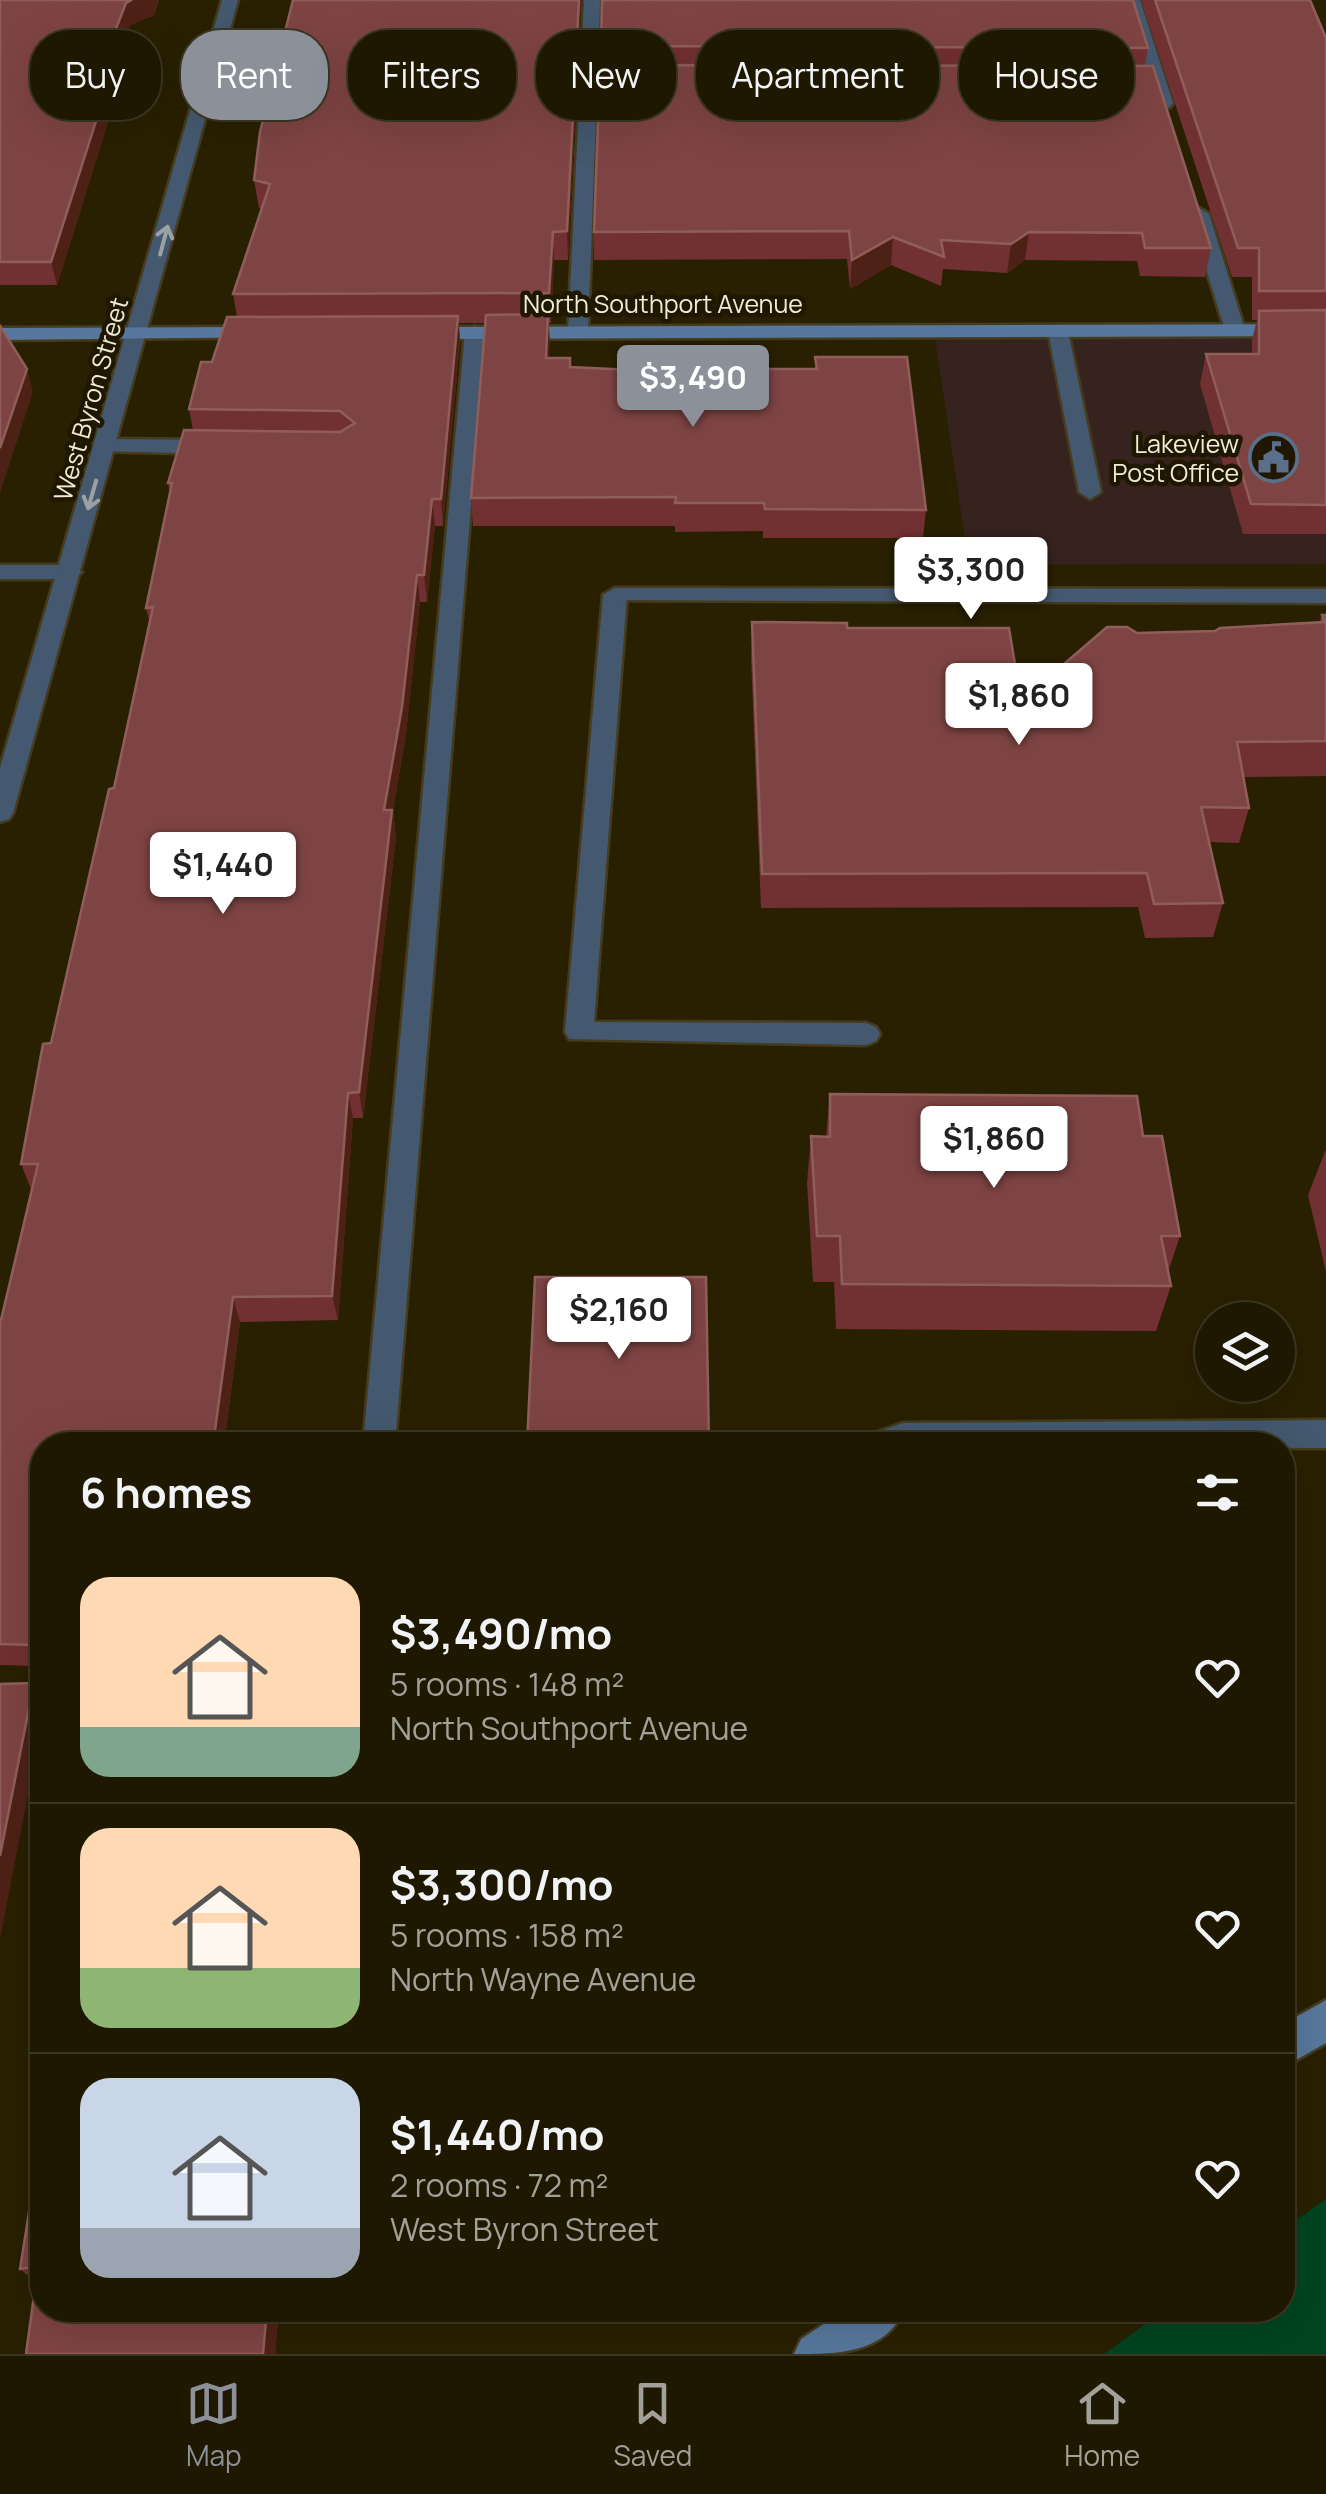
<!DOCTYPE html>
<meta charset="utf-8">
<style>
:root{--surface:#1f1801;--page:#2c2510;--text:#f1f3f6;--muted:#a1a099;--line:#3c3723;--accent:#8c9099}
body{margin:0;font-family:Manrope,sans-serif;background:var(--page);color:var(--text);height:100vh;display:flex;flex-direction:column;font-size:38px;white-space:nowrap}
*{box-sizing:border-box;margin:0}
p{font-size:32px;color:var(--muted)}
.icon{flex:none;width:55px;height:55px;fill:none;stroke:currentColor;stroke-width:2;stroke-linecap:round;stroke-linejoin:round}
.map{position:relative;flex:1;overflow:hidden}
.drawer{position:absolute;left:30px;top:1432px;width:1265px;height:890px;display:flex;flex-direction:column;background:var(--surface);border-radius:40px;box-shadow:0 10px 40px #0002,0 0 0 2px var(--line)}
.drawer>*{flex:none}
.banner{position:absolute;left:30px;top:30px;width:1268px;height:90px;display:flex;gap:20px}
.controls{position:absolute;left:1195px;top:1302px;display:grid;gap:20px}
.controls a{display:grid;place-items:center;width:100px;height:100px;border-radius:50%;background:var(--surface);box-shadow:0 10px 40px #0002,0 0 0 2px var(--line);font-size:50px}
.price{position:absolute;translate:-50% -85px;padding:0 22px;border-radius:10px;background:#fff;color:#222;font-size:32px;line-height:65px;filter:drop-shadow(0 2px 5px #0008)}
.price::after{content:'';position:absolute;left:50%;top:60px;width:30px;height:22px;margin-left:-15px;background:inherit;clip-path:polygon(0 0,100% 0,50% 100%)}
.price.current{background:var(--accent);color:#fff}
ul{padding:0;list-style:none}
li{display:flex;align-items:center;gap:30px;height:250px;padding:0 50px}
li+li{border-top:2px solid var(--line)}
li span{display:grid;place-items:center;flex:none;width:280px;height:200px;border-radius:30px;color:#555}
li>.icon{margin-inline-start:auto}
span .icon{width:120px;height:120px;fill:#fffc;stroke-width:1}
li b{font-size:42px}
h2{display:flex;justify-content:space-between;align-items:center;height:120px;padding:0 50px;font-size:42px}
.tag{padding:0 35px;border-radius:40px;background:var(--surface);box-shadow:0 10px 40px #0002,0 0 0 2px var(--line);font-size:35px;line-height:90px}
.tag.current{background:var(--accent);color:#fff}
.tabs{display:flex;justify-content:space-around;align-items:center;height:140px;border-top:2px solid var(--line);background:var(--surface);font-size:28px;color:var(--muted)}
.tabs a{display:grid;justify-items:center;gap:5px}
.tabs .current{color:var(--accent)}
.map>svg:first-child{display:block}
.commercial{fill:#36231e}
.green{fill:#00441f}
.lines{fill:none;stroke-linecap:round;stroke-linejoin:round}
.lane-casing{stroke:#453c1f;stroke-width:5}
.street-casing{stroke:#453c1f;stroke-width:5}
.secondary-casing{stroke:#453c1f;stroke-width:5}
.lane{fill:#44596f;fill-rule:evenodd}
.street{fill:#44596f;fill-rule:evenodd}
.secondary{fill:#57789c;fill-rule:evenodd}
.wall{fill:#713031}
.shaded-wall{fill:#4e2116}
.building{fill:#7e4443;stroke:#905e5a;stroke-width:2.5}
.oneway{stroke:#9aa2a4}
.labels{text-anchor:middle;stroke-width:9;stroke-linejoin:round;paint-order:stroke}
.far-street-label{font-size:25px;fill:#f0ead8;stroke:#201700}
.far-poi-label{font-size:25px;fill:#f0ead8;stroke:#201700;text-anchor:end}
</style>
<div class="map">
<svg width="1326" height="2354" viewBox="0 0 1326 2354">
<rect width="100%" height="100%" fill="#292001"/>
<path class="commercial" d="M935 338H1326V564L969 565Z"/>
<path class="green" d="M1326 2199V2354H1104L1165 2310H1282L1283 2229Z"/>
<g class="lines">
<defs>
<path id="lane" d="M584 0H600L598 78H640L649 83 640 88H597L588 332 578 338 568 332Z
M1124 0H1140L1173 103 1170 107 1164 108 1155 103Z
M1199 208 1209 214 1245 330 1242 334H1228L1225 330 1189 214Z
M1058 325 1068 331 1101 492 1090 499 1079 492 1048 331Z
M475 326 485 332 395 1445H363L465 332Z
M106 439 218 440 229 447 218 454 98 451 95 446 98 441Z
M0 565H70L82 572 70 579H0Z
M615 588 627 595 594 1022 866 1023 876 1027 880 1034 876 1041 866 1045 569 1039 565 1032 603 595Z
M1326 1420V1448L865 1445 869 1435 903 1423Z"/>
<path id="street" d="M222 0H238L13 813 9 819 0 822V768Z
M615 588 1326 589V603L607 600 603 595Z"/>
<path id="secondary" d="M1326 324V336L418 339 408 333 418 327Z
M262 327 272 333 269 337 0 340V328Z
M1326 2000V2043L1282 2068V2025Z
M845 2310H904C885 2354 837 2354 794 2354L801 2339Z"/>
</defs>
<use href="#lane" class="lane-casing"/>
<use href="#street" class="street-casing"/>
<use href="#secondary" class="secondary-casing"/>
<use href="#lane" class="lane"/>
<use href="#street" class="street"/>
<use href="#secondary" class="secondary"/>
</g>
<path class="wall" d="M0 0H159L154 15 130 25 116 61 105 96 110 116 57 285H0Z
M581 0 568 260H554L551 323H549V358L570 367 737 380 815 369V357L926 510 923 538H763V531L675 532V526H473L471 498 485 323H459L460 342 443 526H435L427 602H420L406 734 393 810 396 837 363 1118H353L338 1320 240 1322 224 1445H42V1721L33 1683V1666L0 1665V1320H1L31 1189 21 1164 114 788 150 625 146 608 170 494 168 483 193 430 189 409 212 362 237 317 233 294 262 209 259 208 254 180Z
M1141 0H1310L1326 38V534H1243L1200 384 1206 354H1252V340L1257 320H1252V277H1232Z
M601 46 1148 48 1145 66 1211 248 1205 277 1140 276 1137 261 1025 260 1007 273 943 269 941 286 891 265 850 289 847 259 594 260V232Z
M1322 615H1326V776L1243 777 1249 808 1239 843 1209 842 1223 903 1213 937 1145 938 1138 907 761 908 751 657 752 622 847 628 1021 701 1137 633 1215 631 1319 623Z
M830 1094 1143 1136 1180 1236 1168 1272 1171 1286 1156 1331 836 1329 834 1282H813L807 1183 811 1136 826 1137Z
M1326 1149V1272L1308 1195Z
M36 2168 42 2310H279L275 2354H26L36 2282 20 2269Z"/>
<path class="shaded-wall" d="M132 0H159L154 15 130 25 116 61 105 96 110 116 57 285 51 262 96 89 112 39 126 3Z
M579 0H581L568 260 567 231Z
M553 232 554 260 551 323 549 293Z
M1029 232 1025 260 1007 273 1011 244Z
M893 237 891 265 850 289 852 260Z
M548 314 550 342 547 386 546 358Z
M458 316 460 342 443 526 441 499Z
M27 369 33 392 0 493V448Z
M432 499 435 526 427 602 424 575Z
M417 575 420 602 406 734 393 810 396 837 363 1118 359 1092 384 810Z
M348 1093 353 1118 338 1320 332 1296Z
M233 1297 240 1322 224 1445H213Z
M42 1642V1721L0 1940V1856Z
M267 2310H279L275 2354H263Z"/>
<path class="building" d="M0 0H132L126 3 112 39 96 89 105 93 51 262H0Z
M293 0H579L567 231 553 232 549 293 233 294 270 184 254 180 260 132Z
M602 0H1133L1148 48 601 46Z
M1155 0H1310L1326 38V291H1259V248H1238Z
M600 65 1153 66 1211 248H1145L1142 233 1029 232 1011 244 941 240 944 257 893 237 852 260 849 231 594 232Z
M1326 310V505L1251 504 1206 354H1259V311Z
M548 314 546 358H570V367L695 373 705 368 721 369 737 380 757 369H817L815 357H907L926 510 765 509 764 503H675L676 497 471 498 486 315Z
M458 316 441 499H432L424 575H417L402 707 384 810H392L359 1092 348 1093 332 1296 233 1297 213 1445H42V1642L0 1856V1684L33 1683V1645L0 1644V1320H1L38 1164H21L43 1044 51 1043 109 789 114 788 153 607 146 608 172 483H168L184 430 340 432 355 423 340 411 189 409 201 362H212L227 317Z
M0 326 27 369 0 448Z
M1322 615H1326V741L1237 742 1249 808 1201 807 1223 903 1154 904 1147 873 762 874 752 622 847 623V628H1009L1021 701 1107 627H1127L1137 633 1215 631 1220 628 1324 622Z
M830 1094 1137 1096 1143 1136H1162L1180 1236H1161L1171 1286 842 1284 840 1236H817L811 1136 830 1137Z
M535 1277H706L709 1445H527Z
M36 2168H42V2310H267L263 2354H26L38 2266 20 2269Z"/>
<defs><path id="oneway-shaft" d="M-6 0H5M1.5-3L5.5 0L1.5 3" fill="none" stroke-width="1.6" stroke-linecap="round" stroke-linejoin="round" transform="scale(2.5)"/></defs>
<g class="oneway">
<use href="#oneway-shaft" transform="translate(164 240) rotate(-75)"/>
<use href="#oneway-shaft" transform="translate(92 495) rotate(106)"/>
</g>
<defs>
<symbol id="civic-ring" viewBox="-11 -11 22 22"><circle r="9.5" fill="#201700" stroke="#5c6f8a" stroke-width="1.5"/><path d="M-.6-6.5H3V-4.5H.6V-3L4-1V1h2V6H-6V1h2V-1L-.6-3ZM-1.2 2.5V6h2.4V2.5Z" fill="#5c6f8a"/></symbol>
</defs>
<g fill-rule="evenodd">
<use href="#civic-ring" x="1246" y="430" width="55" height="55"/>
</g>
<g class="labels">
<g class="far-street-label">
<text x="663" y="313">North Southport Avenue</text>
<text transform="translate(91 399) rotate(-74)" y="9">West Byron Street</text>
</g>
<g class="far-poi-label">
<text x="1239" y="453">Lakeview<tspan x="1239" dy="29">Post Office</tspan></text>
</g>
</g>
</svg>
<div class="controls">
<a><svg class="icon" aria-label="layers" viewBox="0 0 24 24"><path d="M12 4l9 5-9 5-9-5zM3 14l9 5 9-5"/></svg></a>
</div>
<b class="price current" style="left:693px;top:430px">$3,490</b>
<b class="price" style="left:971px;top:622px">$3,300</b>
<b class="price" style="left:1019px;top:748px">$1,860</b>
<b class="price" style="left:223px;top:917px">$1,440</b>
<b class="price" style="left:994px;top:1191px">$1,860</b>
<b class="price" style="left:619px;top:1362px">$2,160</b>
<div class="banner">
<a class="tag">Buy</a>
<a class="tag current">Rent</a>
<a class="tag">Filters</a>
<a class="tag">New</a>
<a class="tag">Apartment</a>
<a class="tag">House</a>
</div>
<section class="drawer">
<h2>6 homes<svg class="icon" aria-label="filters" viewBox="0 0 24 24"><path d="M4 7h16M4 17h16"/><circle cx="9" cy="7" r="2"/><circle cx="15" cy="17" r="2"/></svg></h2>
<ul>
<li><span style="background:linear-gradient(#ffd9b3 75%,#7fa58c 0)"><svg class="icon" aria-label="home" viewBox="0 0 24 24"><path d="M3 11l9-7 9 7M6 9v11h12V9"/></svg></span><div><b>$3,490/mo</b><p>5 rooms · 148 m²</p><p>North Southport Avenue</p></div><svg class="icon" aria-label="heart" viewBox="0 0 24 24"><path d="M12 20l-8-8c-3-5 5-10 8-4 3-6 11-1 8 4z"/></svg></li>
<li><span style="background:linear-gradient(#ffd9b3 70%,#8fb573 0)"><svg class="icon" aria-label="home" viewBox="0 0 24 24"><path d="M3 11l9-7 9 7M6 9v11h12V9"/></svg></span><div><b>$3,300/mo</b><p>5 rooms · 158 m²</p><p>North Wayne Avenue</p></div><svg class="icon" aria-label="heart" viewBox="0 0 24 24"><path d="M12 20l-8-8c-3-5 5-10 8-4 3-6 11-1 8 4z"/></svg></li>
<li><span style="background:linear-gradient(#c9d6e8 75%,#9aa5b1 0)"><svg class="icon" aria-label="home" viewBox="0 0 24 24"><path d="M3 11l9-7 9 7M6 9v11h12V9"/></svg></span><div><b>$1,440/mo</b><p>2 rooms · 72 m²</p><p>West Byron Street</p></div><svg class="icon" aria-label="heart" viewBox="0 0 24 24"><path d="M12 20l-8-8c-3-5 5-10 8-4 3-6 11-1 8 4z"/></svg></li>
</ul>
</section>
</div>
<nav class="tabs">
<a class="current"><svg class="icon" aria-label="map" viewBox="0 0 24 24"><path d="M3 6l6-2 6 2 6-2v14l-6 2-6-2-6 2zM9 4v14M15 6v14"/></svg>Map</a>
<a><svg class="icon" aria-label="saved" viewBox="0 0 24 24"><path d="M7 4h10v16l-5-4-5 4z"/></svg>Saved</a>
<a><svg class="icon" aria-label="home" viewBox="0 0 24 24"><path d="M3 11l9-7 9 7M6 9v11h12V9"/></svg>Home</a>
</nav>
